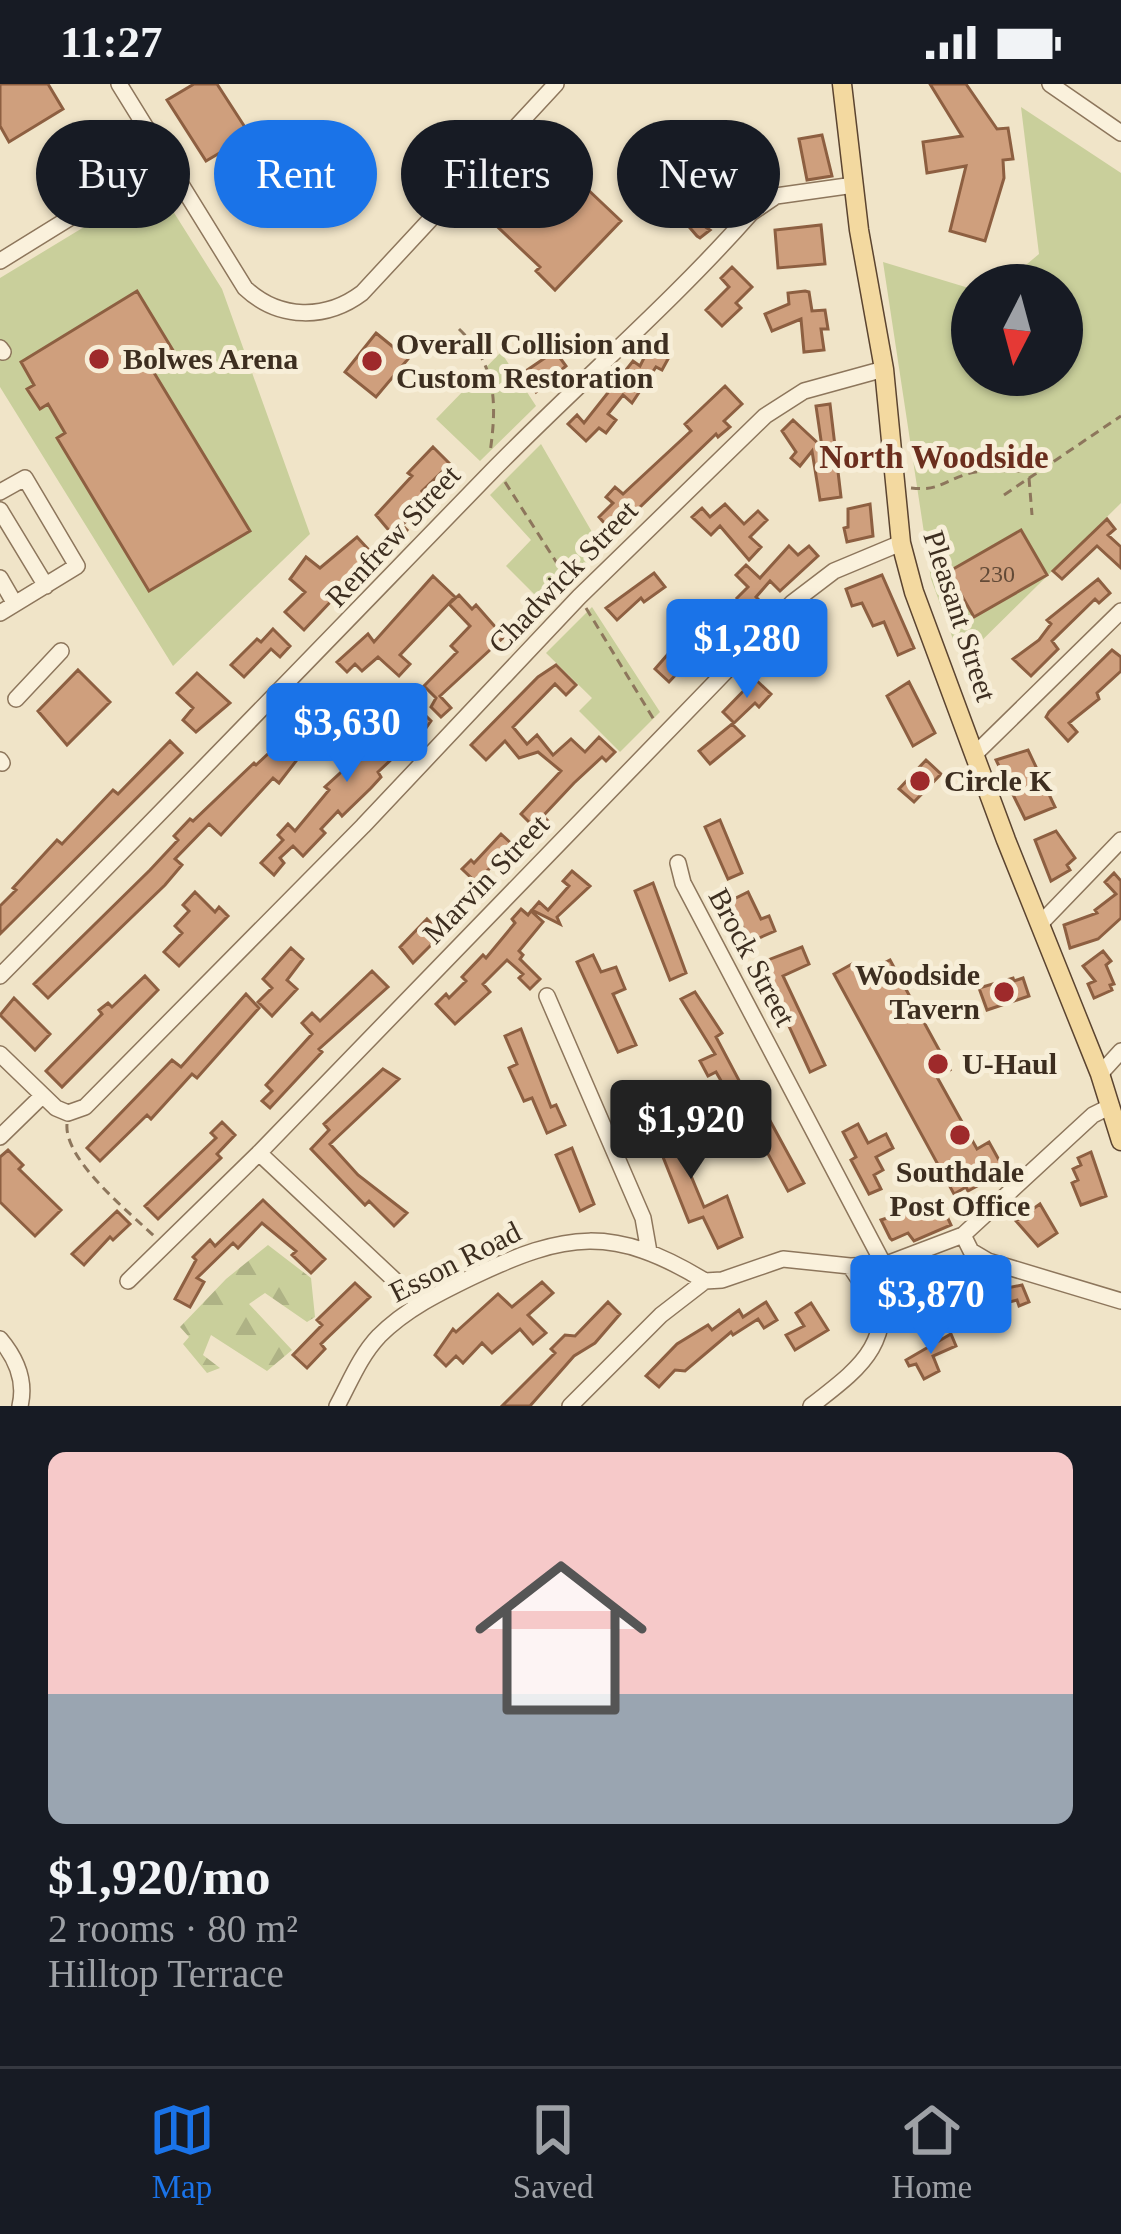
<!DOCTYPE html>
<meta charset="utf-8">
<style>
:root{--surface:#171b24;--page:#242831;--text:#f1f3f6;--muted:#9ea1a6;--line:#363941;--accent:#1a73e8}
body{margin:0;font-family:"Times New Roman",serif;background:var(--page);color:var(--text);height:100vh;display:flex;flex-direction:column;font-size:45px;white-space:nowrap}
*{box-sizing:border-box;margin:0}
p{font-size:39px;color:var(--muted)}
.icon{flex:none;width:66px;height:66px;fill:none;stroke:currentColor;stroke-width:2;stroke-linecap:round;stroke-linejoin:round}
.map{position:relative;height:1322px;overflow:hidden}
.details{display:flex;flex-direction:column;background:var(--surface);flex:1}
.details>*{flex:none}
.banner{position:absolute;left:36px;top:36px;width:1050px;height:108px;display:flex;gap:24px}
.needle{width:78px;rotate:186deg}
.tools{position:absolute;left:951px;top:180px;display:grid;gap:24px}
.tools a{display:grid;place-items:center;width:132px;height:132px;border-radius:50%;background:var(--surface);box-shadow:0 3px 9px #0004;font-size:60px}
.price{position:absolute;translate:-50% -102px;padding:0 27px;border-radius:12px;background:var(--accent);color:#fff;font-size:39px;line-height:78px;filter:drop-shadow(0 3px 6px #0008)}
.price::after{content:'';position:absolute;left:50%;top:72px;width:36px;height:27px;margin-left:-18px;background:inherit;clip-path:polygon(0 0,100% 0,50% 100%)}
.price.selected{background:#222;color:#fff}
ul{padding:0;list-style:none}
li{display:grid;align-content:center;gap:24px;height:636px;padding:0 48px}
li+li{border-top:3px solid var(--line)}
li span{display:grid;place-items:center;height:372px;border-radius:18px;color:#555}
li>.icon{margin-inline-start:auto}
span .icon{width:216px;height:216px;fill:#fffc;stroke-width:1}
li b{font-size:51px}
.pill{padding:0 42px;border-radius:54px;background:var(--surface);box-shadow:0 3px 9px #0004;font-size:42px;line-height:108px}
.pill.selected{background:var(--accent);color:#fff}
.status{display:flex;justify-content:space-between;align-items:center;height:84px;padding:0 60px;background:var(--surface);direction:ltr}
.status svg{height:33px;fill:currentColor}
.tab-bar{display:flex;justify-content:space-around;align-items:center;height:168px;border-top:3px solid var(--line);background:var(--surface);font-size:33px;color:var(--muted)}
.tab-bar a{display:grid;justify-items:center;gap:6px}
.tab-bar .selected{color:var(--accent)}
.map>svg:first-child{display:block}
.green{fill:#c9cf9b}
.forest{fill:url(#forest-firs)}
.building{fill:#cf9f7d;stroke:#8d5f41;stroke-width:3}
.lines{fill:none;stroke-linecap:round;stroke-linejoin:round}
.minor-casing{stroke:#8d765c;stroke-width:18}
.major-casing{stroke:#5b4430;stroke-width:21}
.path{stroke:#8d765c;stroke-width:3;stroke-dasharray:9 6;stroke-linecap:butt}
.minor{stroke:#faf1dc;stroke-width:15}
.major{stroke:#f3d9a0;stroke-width:18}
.poi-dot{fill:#9e2a2b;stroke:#f7eed8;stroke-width:4.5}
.labels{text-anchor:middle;stroke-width:10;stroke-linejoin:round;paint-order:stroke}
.number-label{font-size:24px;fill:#624a37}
.poi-label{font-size:30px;font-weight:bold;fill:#3d2e20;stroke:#f7eed8;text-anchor:start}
.street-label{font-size:30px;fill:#3d2e20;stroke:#f7eed8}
.neighbourhood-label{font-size:33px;font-weight:bold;fill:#6b2e1e;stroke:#f7eed8}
</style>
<div class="status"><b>11:27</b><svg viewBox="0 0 49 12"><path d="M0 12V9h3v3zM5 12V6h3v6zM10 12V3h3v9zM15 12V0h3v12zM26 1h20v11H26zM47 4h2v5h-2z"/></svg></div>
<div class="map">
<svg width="1121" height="1322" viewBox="0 0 1121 1322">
<defs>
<pattern id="forest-firs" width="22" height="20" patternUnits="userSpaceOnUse" patternTransform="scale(3)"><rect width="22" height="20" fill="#c9cf9b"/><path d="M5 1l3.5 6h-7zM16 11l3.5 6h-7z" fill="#aeb285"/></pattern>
</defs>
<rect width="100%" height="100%" fill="#f0e4c8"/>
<path class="green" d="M1021 23 1121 89V419L961 577 931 495 883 178 972 205V291H1062V201H1002L1039 170Z
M150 103 161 108 222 205 310 450 173 582 0 303V194Z
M501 268 536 322 480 377 436 335Z
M541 360 603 467 548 524 506 482 531 456 490 411Z
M592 523 660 628 620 668 579 627 592 614 546 569Z"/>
<path class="forest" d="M268 1161 311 1194 315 1233 307 1238 265 1209 249 1220 292 1266 267 1287 211 1251 203 1271 220 1284 207 1289 183 1260 189 1253 180 1243 226 1195Z"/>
<path class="building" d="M0 0H48L63 25 9 58 0 42Z
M194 0H217L250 51 206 77 167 16Z
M930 0H966L997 45 1008 44 1013 75 1003 76 1004 94 985 157 950 147 966 82 927 89 923 58 962 52Z
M822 51 832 92 807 96 799 55Z
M546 66 621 137 555 206 536 187 540 183 484 130Z
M758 76 772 101 756 110 752 104 735 118V127L727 134 723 130 707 144 710 146 700 154 697 152 684 137 729 102 725 97 735 89Z
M821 141 825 180 778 184 775 146Z
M732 183 752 203 736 219 741 224 722 242 706 226 729 203 721 194Z
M137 207 177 273 153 287 250 447 149 507 57 354 65 349 48 320 40 325 27 305 34 301 21 278Z
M805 207 809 208 812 227 825 226 828 245H821L824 266 804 268 801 235 772 247 765 230 789 220 788 209Z
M376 249 408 275 376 313 345 288Z
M649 264 668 275 662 286 656 283 632 319 623 311 608 330 616 336 606 349 599 344 586 357 568 340 577 331 584 339 633 277 640 282Z
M555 267 566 282 536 308 523 289Z
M725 302 742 320 724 337 730 343 718 353 716 350 613 449 599 433 613 419 606 413 615 403 623 410 691 347 685 340Z
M830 320 841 413 820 416 812 367 800 382 791 374 796 368 782 347 793 336 822 363 816 322Z
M433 363 450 380 422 407 430 416 402 441 407 446 397 456 376 431 412 392 408 389Z
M725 420 744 440 758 427 767 436 750 453 761 463 749 476 720 442 711 451 692 433 702 424 710 433Z
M870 420 873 452 847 458 844 444 848 443V425Z
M1107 435 1115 445 1108 451 1121 463V484L1097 462 1062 495 1053 487Z
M1021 446 1047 491 974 533 948 488Z
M357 453 379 477 371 483 367 479 304 546 285 528 305 508 290 495 306 473 320 484Z
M789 462 798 471 809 462 818 472 780 507 770 497 756 513 762 519 752 529 737 514 748 503 736 491 746 481 760 494Z
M654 489 665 503 644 518 641 514 617 536 606 524Z
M882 491 914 564 898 571 884 538 873 542 862 519 852 522 846 505Z
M433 492 455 513 400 571 410 580 399 592 378 573 362 587 355 580 347 588 337 578 368 550 374 558Z
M1098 495 1110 509 1099 519 1095 515 1052 557 1058 565 1031 592 1013 575 1039 556 1051 540 1047 536Z
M459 511 472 525 476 521 504 553 440 612 451 624 441 633 431 623 436 614 424 602 457 568 451 562 470 542 449 520Z
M705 526 719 541 678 577 684 582 669 598 655 585 675 562 672 559Z
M273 545 290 562 280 573 271 565 244 593 231 581 257 555 261 558Z
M1112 566 1121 573V587L1097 609 1099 615 1069 639 1077 648 1068 657 1046 633 1049 628Z
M556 581 576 601 566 611 555 600 513 643 527 660 537 651 553 671 571 655 585 668 599 653 615 668 606 677 602 673 574 699 543 732 549 738 538 747 521 730 561 687 538 668 519 674 505 657 486 676 471 661 538 593Z
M78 586 110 618 67 661 38 627Z
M197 589 230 619 196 648 183 636 193 624 177 609Z
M755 595 771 610 759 623 755 619 734 639 723 628Z
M909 598 935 649 913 662 887 612Z
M373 626 384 638 379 642 396 658 424 630 431 637 414 661 411 657 378 688 381 693 371 704 342 732 338 727 321 745 325 749 303 772 293 762 280 774 284 779 274 791 261 779 283 756 278 751 288 740 295 747 329 706 325 703 362 669 348 654Z
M732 640 744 652 710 680 699 667Z
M170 657 182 669 0 850V822L16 806 13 804 57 756 62 760 113 706 118 710Z
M290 658 303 668 279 699 273 694 221 751 209 740 175 775 182 781 165 801 48 914 34 900 150 786 178 756 174 752 190 735 193 737 254 679 256 681 270 668 277 674Z
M1028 666 1055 723 1025 735 996 676Z
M926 676 941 690 914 718 899 705Z
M720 736 742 789 728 795 705 743Z
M1056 747 1075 774 1067 781 1070 786 1051 797 1035 756Z
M501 750 513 761 487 787 496 796 485 807 462 785 471 776 474 779Z
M572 787 590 802 557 833 560 840 532 826 539 818 548 826 569 802 563 797Z
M1114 789 1121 797V834L1098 855 1070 864 1064 841 1097 829 1095 826 1116 810 1105 798Z
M653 799 686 889 670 896 635 807Z
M195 808 215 828 219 823 228 832 179 882 164 868 182 849 175 842 189 827 183 821Z
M748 808 761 835 769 832 775 847 750 858 730 817Z
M521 825 528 831 531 827 543 838 519 867 523 871 520 875 540 895 530 905 519 894 523 890 507 876 483 900 490 908 455 940 436 920 446 910 449 914 466 897 462 893 483 871 486 874 515 839 512 835Z
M427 835 442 850 413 879 400 863Z
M802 863 809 880 783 892 825 981 810 988 760 879Z
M291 864 303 875 287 896 297 905 272 932 258 918 272 904 263 895Z
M1103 867 1111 877 1106 881 1114 900 1110 901 1112 906 1094 914 1088 900 1095 897 1083 882Z
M593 871 601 888 616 883 625 905 613 910 636 961 618 968 577 878Z
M890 876 950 986 937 993 977 1065 989 1058 1005 1087 968 1107 966 1103 954 1110 834 890 852 880 859 892Z
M372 887 388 903 319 965 322 968 270 1024 262 1017 272 1007 266 1001 312 950 302 939 312 929 320 937Z
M145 892 158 906 62 1003 46 987 102 930 99 926 108 919 112 923Z
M1013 894 1014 897 1023 894 1029 912 987 926 979 904Z
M695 908 722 949 716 953 742 1002 728 1009 716 988 708 992 700 977 715 970 681 915Z
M246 910 259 924 197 994 192 990 151 1035 147 1031 100 1077 87 1064 172 976 181 983Z
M14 914 50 950 35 966 0 931Z
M521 945 551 1023 556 1021 565 1041 547 1049 532 1014 524 1017 509 984 517 980 505 952Z
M383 985 399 995 330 1060 358 1091 407 1129 394 1142 369 1117 365 1121 311 1065 329 1046 324 1040Z
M658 1018 668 1046 677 1042 686 1063 693 1086 689 1087 704 1123 727 1112 742 1153 718 1164 703 1133 689 1138 643 1023Z
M762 1022 804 1099 788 1107 767 1068 759 1063 745 1030Z
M222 1038 235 1051 217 1070 221 1074 158 1135 145 1122 216 1054 211 1049Z
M858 1040 868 1059 886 1050 893 1064 876 1073 883 1086 874 1091 881 1105 869 1110 851 1076 856 1073 843 1048Z
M572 1064 594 1120 580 1127 556 1071Z
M8 1066 23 1081 19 1085 61 1126 35 1152 0 1118V1073Z
M1091 1068 1106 1112 1081 1121 1072 1099 1078 1096 1073 1085 1081 1081 1078 1074Z
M263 1116 325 1175 311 1189 292 1171 296 1167 262 1139 238 1164 233 1159 197 1194 204 1198 190 1223 175 1215 196 1176 193 1173 210 1156 215 1162Z
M940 1117 951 1141 914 1157 908 1149 892 1156 890 1154 881 1136Z
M1040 1120 1057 1149 1038 1162 1016 1137Z
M117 1127 130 1140 113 1156 110 1153 84 1181 72 1170Z
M542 1198 553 1209 528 1231 546 1249 533 1260 520 1245 492 1269 482 1259 463 1279 456 1272 446 1282 435 1271 453 1245 456 1248 498 1210 512 1223Z
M999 1198 1002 1205 1022 1201 1029 1218 1019 1222 1017 1216 971 1228 968 1221 924 1239 912 1217 924 1210 927 1215 950 1205 952 1209 975 1201 977 1206Z
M355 1199 370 1213 321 1260 325 1265 307 1284 293 1271 322 1241 317 1236Z
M608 1218 620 1230 595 1259 574 1272 530 1322H502L555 1269 551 1265 565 1251 575 1252Z
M766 1218 777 1236 764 1244 758 1235 733 1251 731 1248 685 1287 675 1286 659 1303 646 1292 677 1260 708 1241 712 1246 739 1226 743 1233Z
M811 1219 828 1246 795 1266 786 1251 804 1242 796 1229Z
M951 1250 956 1262 933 1272 939 1287 924 1295 916 1280 909 1282 906 1276Z"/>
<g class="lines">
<defs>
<path id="minor" d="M119 0 245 204C279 236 326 236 362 209L556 0
M1050 0 1121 49
M0 177 165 75
M0 264 3 268
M0 408 25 394 77 482 0 529
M0 426 46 502
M0 494 15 520
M16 615 61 567
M974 671 1121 527
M0 676 2 679
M678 779 683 799 884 1181C887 1262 872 1275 811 1322
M1040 840 1121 756
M0 892C165 725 328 556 492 387 577 300 670 221 751 129L776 112 854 101
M547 912 643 1134 649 1168
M0 970 56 1024 68 1029 85 1023 363 742 579 513 765 332 804 307 884 285
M1100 990 1121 967
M0 1053 42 1012
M259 1069 420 1220
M963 1151 971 1167 988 1177 1121 1217
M850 1182 880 1227
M128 1197 259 1069 792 519 834 487 901 459
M0 1255C16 1274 26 1297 20 1322
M337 1322C350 1298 360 1272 379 1252 406 1225 439 1209 472 1193 566 1148 613 1141 705 1197
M570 1322 661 1231 705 1197 722 1196 783 1175 850 1182 884 1181 963 1151 1093 1031 1111 1022"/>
<path id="major" d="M842 0 859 146 884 285 901 459 914 508 1006 756 1100 990 1121 1057"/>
</defs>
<use href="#minor" class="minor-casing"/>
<use href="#major" class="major-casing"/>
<path class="path" d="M459 245C497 281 497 319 490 369
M1029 394 1032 431
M505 398 571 501
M911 404C939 407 942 398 967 390 988 384 1014 388 1036 387
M1004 411 1121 332
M586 524 656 639
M67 1040C64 1076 128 1127 154 1152"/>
<use href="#minor" class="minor"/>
<use href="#major" class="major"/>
</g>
<g class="poi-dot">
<circle cx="99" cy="275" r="12"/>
<circle cx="372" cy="277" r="12"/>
<circle cx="920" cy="697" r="12"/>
<circle cx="1004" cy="908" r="12"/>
<circle cx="938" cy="980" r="12"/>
<circle cx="960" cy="1051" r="12"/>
</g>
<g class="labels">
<g class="number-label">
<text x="997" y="498">230</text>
</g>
<g class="poi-label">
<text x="396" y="270">Overall Collision and<tspan x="396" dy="34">Custom Restoration</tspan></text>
<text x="123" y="285">Bolwes Arena</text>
<text x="944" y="707">Circle K</text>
<text x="980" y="901" text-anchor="end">Woodside<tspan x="980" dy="34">Tavern</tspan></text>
<text x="962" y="990">U-Haul</text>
<text x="960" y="1098" text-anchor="middle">Southdale<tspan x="960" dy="34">Post Office</tspan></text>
</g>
<g class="street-label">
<text transform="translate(393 452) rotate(-47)" y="10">Renfrew Street</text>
<text transform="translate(563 493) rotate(-46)" y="10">Chadwick Street</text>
<text transform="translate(960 532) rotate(72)" y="10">Pleasant Street</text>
<text transform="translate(486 795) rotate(-46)" y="10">Marvin Street</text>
<text transform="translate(752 873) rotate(62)" y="10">Brock Street</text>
<text transform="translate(455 1178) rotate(-27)" y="10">Esson Road</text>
</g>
<g class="neighbourhood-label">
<text x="934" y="384">North Woodside</text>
</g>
</g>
</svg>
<div class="tools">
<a><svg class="needle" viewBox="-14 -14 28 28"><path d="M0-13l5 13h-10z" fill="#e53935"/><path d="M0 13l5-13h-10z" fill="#9ea1a6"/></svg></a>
</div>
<b class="price" style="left:747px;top:617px">$1,280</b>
<b class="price" style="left:347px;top:701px">$3,630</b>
<b class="price selected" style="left:691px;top:1098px">$1,920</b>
<b class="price" style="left:931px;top:1273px">$3,870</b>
<div class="banner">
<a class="pill">Buy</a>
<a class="pill selected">Rent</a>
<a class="pill">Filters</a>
<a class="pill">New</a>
</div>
</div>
<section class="details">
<ul>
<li><span style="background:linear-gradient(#f6c9c9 65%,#9aa5b1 0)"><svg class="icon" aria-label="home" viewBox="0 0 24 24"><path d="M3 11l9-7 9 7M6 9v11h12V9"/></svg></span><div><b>$1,920/mo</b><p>2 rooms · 80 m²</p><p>Hilltop Terrace</p></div></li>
</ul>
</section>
<nav class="tab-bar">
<a class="selected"><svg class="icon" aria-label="map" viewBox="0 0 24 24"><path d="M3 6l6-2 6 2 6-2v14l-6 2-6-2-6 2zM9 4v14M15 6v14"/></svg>Map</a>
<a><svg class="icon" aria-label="saved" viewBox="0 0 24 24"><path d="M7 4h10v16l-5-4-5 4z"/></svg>Saved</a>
<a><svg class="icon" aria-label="home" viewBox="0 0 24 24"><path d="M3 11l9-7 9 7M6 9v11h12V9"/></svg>Home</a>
</nav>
